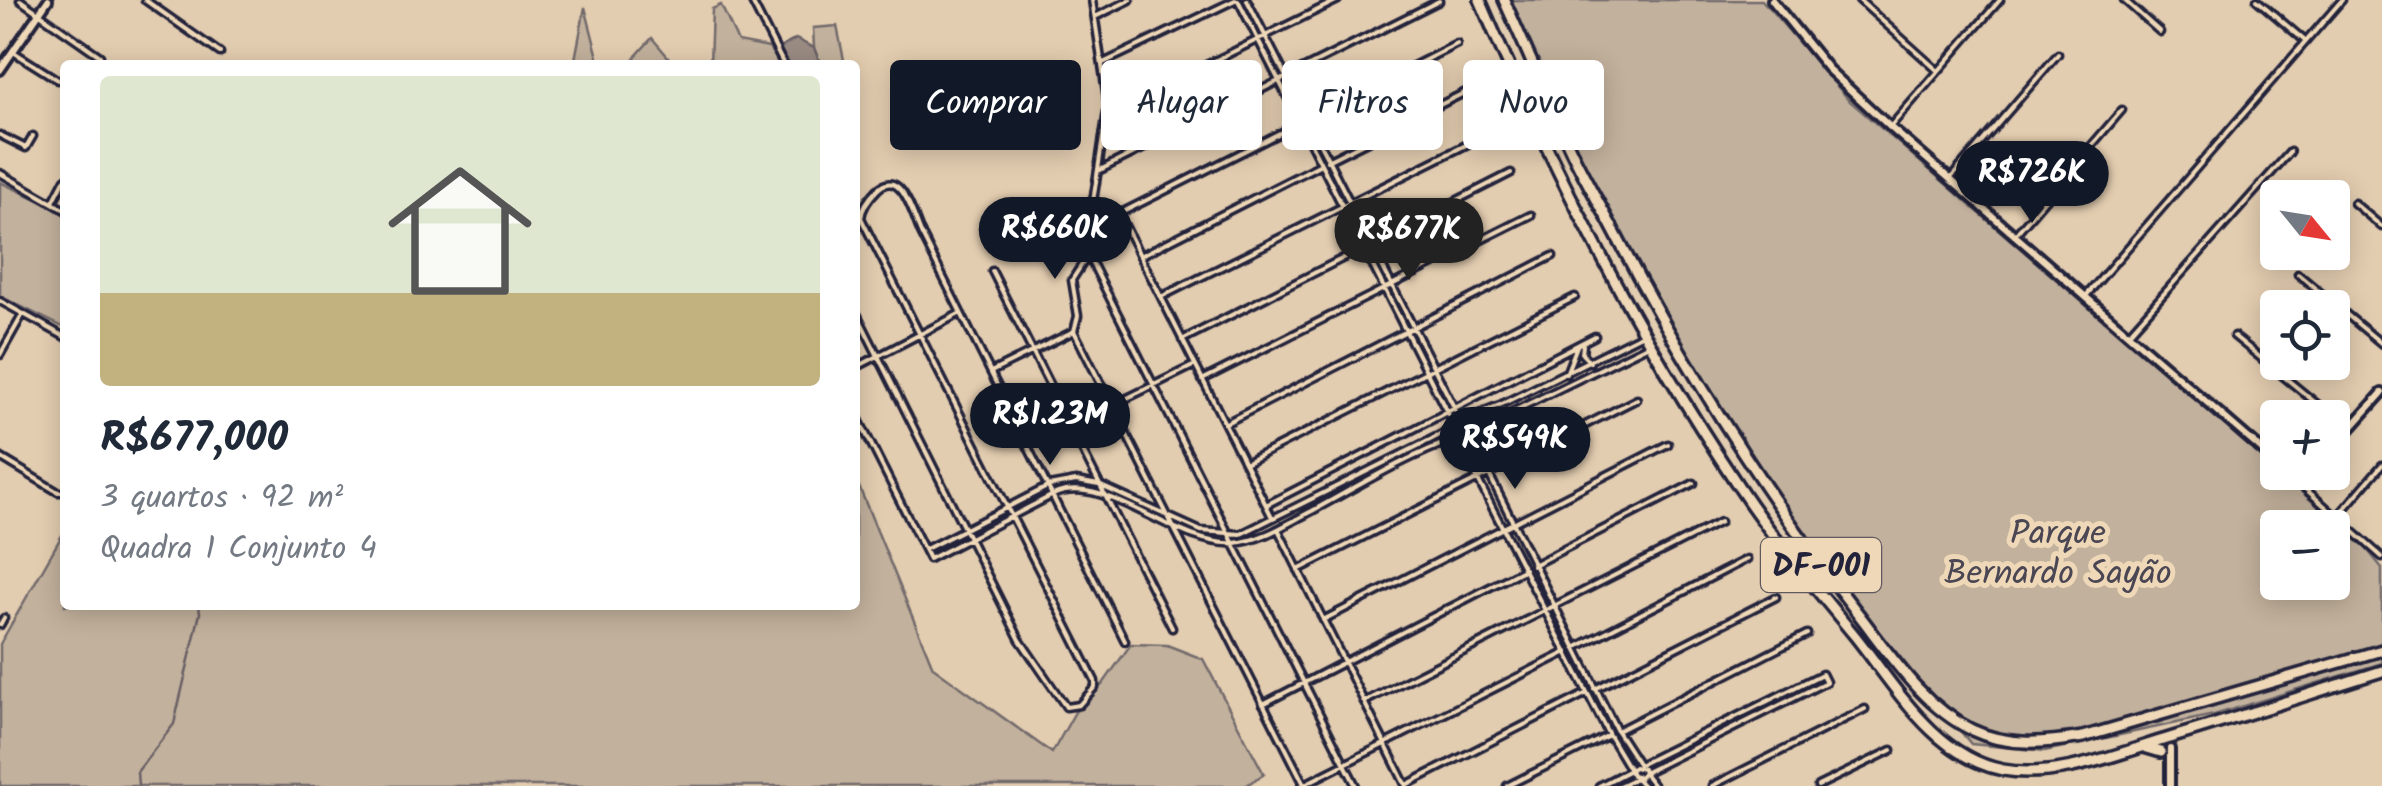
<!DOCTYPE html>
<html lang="pt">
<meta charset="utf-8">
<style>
:root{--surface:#fff;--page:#f2f2f3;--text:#1f2937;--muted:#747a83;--accent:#111827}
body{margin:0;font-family:Kalam,sans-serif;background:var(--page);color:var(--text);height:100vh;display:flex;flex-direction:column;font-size:38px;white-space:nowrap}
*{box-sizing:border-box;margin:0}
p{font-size:32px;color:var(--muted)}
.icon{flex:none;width:55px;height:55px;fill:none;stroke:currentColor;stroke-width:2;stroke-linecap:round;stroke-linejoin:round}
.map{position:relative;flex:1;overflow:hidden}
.drawer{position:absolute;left:60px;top:60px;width:800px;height:550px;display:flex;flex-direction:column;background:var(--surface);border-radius:10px;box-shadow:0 5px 25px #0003}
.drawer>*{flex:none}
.banner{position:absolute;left:890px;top:60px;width:950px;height:90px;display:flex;gap:20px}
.needle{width:65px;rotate:120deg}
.fabs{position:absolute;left:2260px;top:180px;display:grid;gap:20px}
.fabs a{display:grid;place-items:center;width:90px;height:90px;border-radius:10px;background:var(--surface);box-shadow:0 5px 25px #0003;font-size:50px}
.price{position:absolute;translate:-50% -85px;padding:0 22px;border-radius:35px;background:var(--accent);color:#fff;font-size:32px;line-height:65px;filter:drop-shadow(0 2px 5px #0008)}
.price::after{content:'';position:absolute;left:50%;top:60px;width:30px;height:22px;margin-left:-15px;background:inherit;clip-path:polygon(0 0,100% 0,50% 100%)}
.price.on{background:#222;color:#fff}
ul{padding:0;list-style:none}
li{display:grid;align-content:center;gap:20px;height:530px;padding:0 40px}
li span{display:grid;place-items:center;height:310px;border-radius:10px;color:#555}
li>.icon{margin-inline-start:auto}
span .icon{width:180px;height:180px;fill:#fffc;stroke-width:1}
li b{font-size:42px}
.pill{padding:0 35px;border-radius:10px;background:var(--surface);box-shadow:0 5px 25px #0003;font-size:35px;line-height:90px}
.pill.on{background:var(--accent);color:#fff}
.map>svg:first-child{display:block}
.green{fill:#c2b19c;stroke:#726a6c;stroke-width:2.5;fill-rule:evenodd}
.water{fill:#9a8b83;stroke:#6a6166;stroke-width:2.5}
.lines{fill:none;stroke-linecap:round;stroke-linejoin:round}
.stream{stroke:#6a6166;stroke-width:2.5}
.minor-casing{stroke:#22223b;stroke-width:11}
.tertiary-casing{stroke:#22223b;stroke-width:14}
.primary-casing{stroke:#22223b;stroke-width:16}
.minor{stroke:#efd8b7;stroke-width:4}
.tertiary{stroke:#efd8b7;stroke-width:6}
.primary{stroke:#efd8b7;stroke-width:9}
.labels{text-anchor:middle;stroke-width:10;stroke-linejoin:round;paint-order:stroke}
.shield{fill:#efd8b7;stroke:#605960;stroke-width:2.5}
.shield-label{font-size:32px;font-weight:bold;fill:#22223b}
.park-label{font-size:35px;fill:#4a4653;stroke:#efd8b7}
</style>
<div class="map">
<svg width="2382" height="786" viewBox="0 0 2382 786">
<rect width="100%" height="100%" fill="#e3cdb0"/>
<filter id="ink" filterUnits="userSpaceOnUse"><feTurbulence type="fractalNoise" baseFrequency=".01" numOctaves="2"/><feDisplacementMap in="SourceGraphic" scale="20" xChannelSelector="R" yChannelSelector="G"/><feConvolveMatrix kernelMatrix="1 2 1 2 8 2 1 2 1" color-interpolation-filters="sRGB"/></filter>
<g filter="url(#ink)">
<path class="green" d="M1505 0H1762L1850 101 2365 547 2382 568V663L2214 715 2045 751 1971 744 1779 508 1660 324 1578 164ZM2278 528H2332V582H2278Z
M721 5 738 42 769 48 780 65H710L712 9Z
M585 7 600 65H574Z
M837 26 845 65H821L814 48 813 28Z
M652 38 675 65H628Z
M0 182 65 212V328L0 296Z
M855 477 933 667 1052 753 1075 712 1103 684 1131 644 1167 645 1203 659 1264 774 1245 786H0V644L65 530V605H855Z"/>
<path class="water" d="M796 39 814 48 821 65H785L778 49Z"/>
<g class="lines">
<path class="stream" d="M138 786 137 772 174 724 200 613 199 605"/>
<defs>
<path id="minor" d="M20 0 100 56
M145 0 220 53
M751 0 784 65
M1092 0 1108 105 1087 240 1088 255 1356 786
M1238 0 1453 424
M1247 0 1461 421
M1859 0 1937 70
M2124 0 2160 32
M2257 0 2305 41
M1095 17 1130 0
M12 51 58 80
M1103 63 1235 0
M1107 114 1338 0
M1890 127 2000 0
M0 135 26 148 33 136
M1327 161 1480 85
M1098 171 1439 1
M0 173 65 210
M1950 179 2058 54
M53 202 65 179
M2354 203 2382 227
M1119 214 1272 517
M1090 232 1119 214 1457 44
M2014 236 2122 110
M1140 256 1319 165
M992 271 1172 628
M2298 274 2382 344
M1161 297 1498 129
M2085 297 2342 0
M0 301 65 337
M855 310 1020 640 1066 707 1079 705 1095 687V681L861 218C862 208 869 198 877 190 901 165 914 218 921 233L1125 641
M1074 331 1305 786
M2128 334 2290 152
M2234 336 2349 430
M1182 340 1511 173
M1583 345 1582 354 1590 362
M0 355 23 314
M855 368 961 313
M991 372 1074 331 1078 316 1072 280 1088 255
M1566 374 1577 346
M1202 380 1531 215
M1111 406 1195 365
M855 412 929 559 1053 495C1105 471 1176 547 1234 543 1262 541 1288 523 1312 511 1358 486 1407 456 1456 439
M1459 421 1502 404 1643 334
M1226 423 1553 256
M1452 427 1453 436 1464 439 1469 427 1461 421
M1469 433 1649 345
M1469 434 1617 731 1639 765 1822 674 1826 682 1644 773 1654 786
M1457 439 1609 735 1630 770 1632 775 1640 777 1644 773 1643 769 1634 767 1630 770 1599 786
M0 457 58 492H65
M1245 463 1575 297
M2301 485 2382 557
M1266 505 1595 336
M2338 516 2382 465
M1279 531 1406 786
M926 549 1049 486 1076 481 1099 485 1201 531 1241 534 1442 434 1452 426
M1533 565 1694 483
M1298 570 1637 399
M1323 620 1668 444
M0 625 4 618
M1575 648 1747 559
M1595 689 1776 597
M1364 702 1720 522
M1263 704 1525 569
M1617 731 1807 634
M1406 785 1587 693
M1301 786 1567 652
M1507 786 1609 735
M1619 786 1636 778 1643 786
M1712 786 1865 709
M1818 786 1892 750"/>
<path id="tertiary" d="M1772 0 1828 69 1890 127 2278 464
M0 70 48 0
M2332 449 2382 393
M2287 472 2301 485 2312 472
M2170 786V749"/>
<path id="primary" d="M1480 0C1555 175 1633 328 1739 487 1774 540 1815 587 1855 636 1895 686 1935 757 2003 770 2059 780 2121 752 2173 737 2243 716 2312 693 2382 671
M1504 0C1525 46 1545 93 1566 139 1580 172 1599 202 1615 233 1685 367 1763 492 1856 611 1889 653 1922 706 1972 730 2007 747 2046 743 2083 737L2382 650
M2144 747 2161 752"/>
</defs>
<use href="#minor" class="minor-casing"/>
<use href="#tertiary" class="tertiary-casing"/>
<use href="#primary" class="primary-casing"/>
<use href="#minor" class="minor"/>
<use href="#tertiary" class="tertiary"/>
<use href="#primary" class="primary"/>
</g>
</g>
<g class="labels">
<rect class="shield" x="1761" y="538" width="120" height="54" rx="8"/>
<g class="shield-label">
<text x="1821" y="576">DF-001</text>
</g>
<g class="park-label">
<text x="2058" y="544">Parque<tspan x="2058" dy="40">Bernardo Sayão</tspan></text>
</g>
</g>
</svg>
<div class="fabs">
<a><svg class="needle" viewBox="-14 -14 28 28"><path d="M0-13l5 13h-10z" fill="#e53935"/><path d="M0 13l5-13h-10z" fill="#747a83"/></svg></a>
<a><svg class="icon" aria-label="locate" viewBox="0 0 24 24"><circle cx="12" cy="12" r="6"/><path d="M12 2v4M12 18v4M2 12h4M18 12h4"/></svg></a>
<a>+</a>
<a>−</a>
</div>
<b class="price" style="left:2032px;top:226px">R$726K</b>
<b class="price" style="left:1055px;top:282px">R$660K</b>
<b class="price on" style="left:1409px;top:283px">R$677K</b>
<b class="price" style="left:1050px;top:468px">R$1.23M</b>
<b class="price" style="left:1515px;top:492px">R$549K</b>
<div class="banner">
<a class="pill on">Comprar</a>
<a class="pill">Alugar</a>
<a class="pill">Filtros</a>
<a class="pill">Novo</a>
</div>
<section class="drawer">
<ul>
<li><span style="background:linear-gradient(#dfe7d0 70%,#c2b280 0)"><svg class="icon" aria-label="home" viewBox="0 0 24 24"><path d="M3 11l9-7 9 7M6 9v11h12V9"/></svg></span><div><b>R$677,000</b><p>3 quartos · 92 m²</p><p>Quadra 1 Conjunto 4</p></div></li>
</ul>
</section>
</div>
